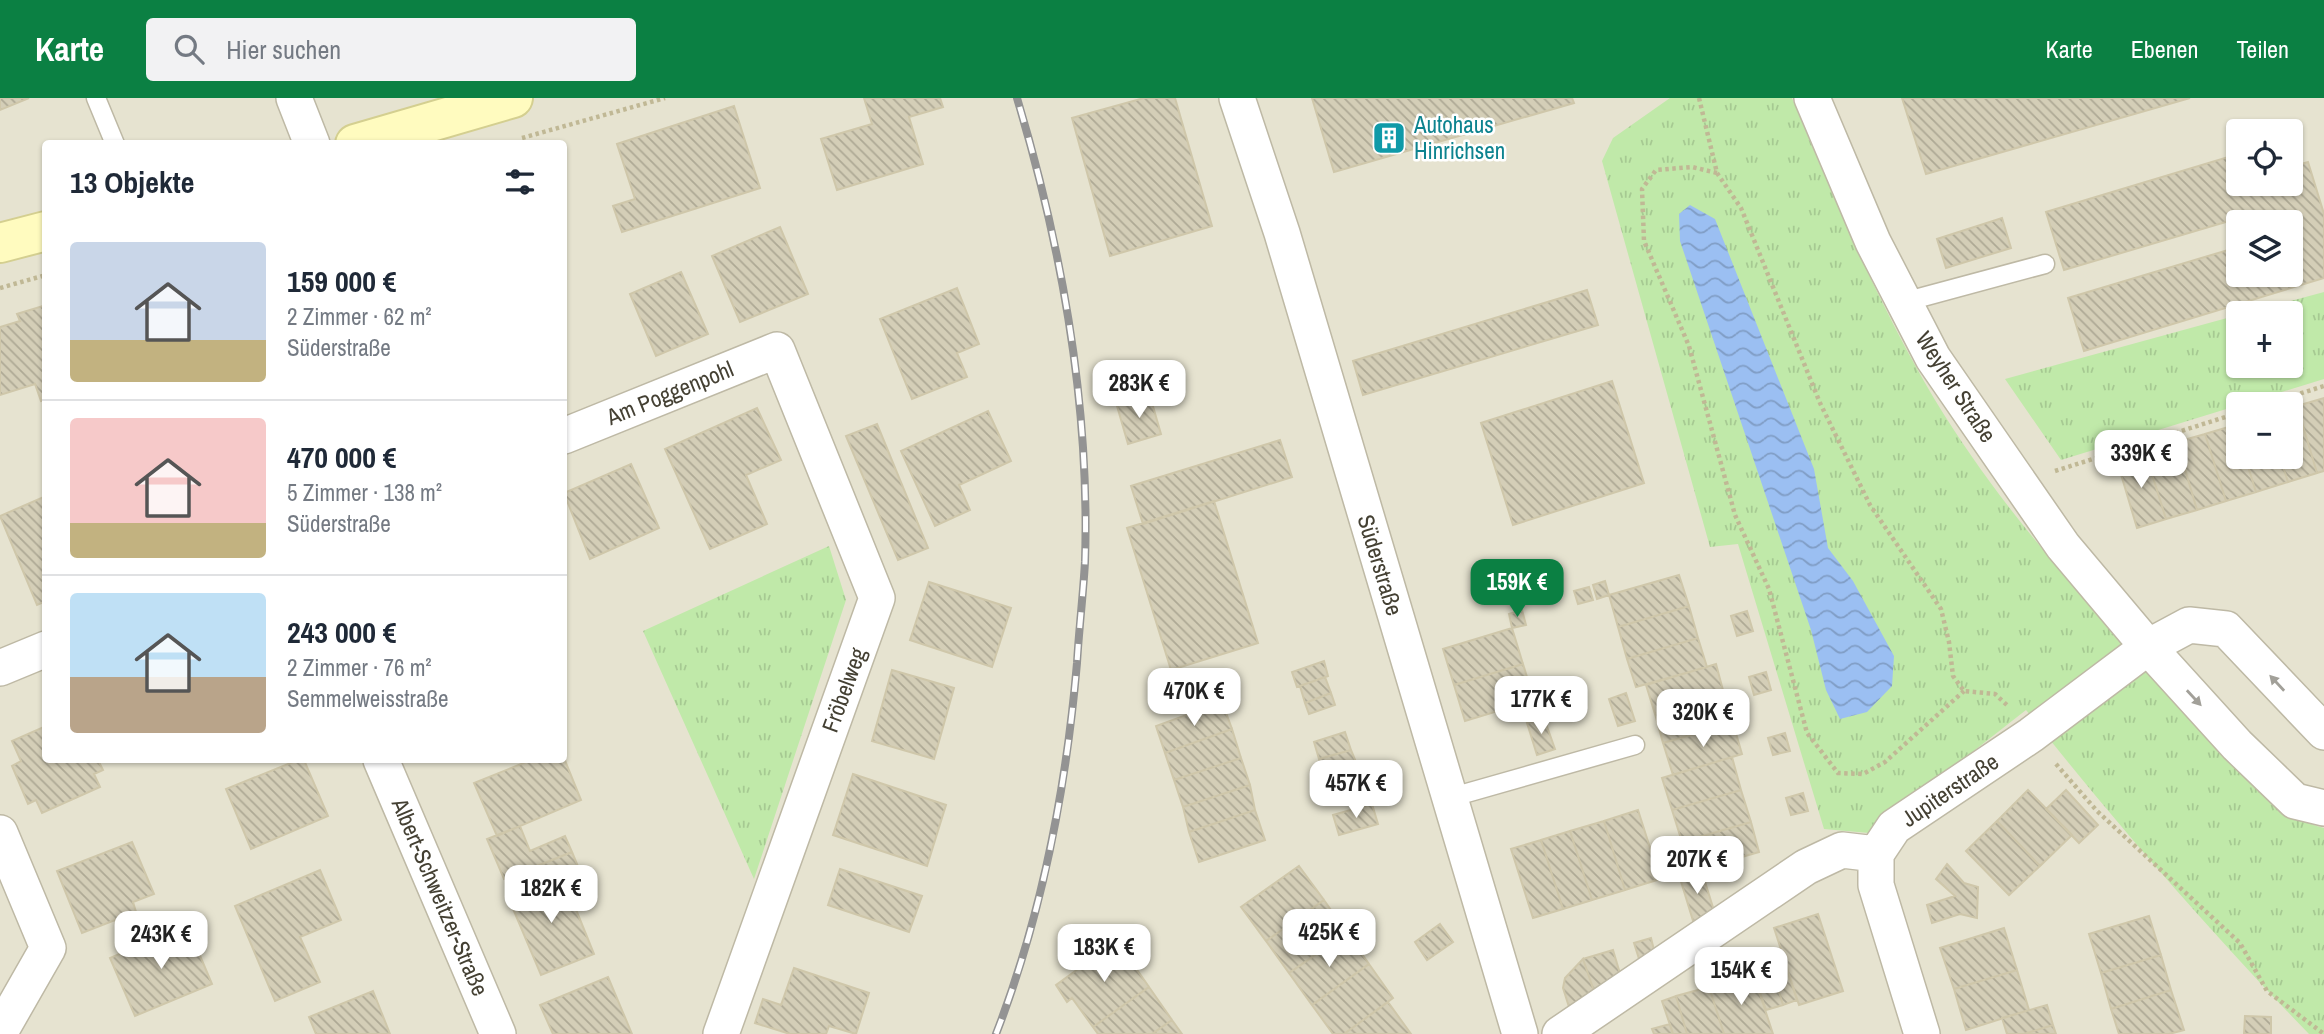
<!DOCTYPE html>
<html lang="de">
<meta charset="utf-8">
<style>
:root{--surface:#fff;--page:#f2f2f3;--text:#1f2937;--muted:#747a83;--line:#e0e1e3;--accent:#0b8043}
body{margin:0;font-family:"Archivo Narrow",sans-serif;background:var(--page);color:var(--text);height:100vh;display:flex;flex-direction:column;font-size:26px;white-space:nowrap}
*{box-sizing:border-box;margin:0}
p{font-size:23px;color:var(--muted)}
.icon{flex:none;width:38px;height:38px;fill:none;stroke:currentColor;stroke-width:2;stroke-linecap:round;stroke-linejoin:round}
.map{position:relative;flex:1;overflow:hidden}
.details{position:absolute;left:42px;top:42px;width:525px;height:623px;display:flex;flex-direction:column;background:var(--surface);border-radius:7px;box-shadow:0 2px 5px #0004}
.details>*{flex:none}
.buttons{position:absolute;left:2226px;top:21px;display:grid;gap:14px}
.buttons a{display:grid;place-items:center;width:77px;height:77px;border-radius:7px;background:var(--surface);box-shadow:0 2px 5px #0004;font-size:35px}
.price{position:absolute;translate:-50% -60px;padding:0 16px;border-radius:14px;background:#fff;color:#222;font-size:23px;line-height:46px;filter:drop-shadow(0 2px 4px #0008)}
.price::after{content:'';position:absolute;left:50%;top:42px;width:21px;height:16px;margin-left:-10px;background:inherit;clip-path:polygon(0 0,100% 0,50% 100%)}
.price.current{background:var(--accent);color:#fff}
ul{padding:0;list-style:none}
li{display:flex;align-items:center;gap:21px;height:175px;padding:0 28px}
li+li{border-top:2px solid var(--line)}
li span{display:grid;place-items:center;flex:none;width:196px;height:140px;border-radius:7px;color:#555}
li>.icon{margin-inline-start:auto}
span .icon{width:84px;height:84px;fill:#fffc;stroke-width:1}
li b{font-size:30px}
h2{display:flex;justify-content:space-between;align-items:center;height:84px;padding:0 28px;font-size:30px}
header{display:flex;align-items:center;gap:42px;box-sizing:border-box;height:98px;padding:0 35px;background:var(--accent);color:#fff}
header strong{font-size:33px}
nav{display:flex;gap:38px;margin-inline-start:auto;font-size:24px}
.search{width:490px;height:63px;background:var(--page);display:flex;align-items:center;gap:18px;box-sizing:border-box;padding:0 24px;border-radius:7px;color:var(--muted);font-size:26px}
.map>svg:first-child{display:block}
.residential{fill:#e6e3d0;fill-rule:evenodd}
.park{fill:url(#park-tufts)}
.water{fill:url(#water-waves)}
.building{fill:url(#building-back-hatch);stroke:#cfc7aa;stroke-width:2}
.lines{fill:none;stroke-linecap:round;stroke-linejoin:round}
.lane-casing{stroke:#beb9a5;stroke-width:21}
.street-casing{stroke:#beb9a5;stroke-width:38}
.secondary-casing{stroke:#d4cf90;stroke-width:42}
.path{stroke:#c0b895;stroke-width:4.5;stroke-dasharray:3.5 3.5;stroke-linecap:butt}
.lane{stroke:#fff;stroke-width:18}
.street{stroke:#fff;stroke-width:35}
.secondary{stroke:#fffbbf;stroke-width:38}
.rail-casing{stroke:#939393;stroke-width:8}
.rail{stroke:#fff;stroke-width:5;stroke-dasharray:16;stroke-linecap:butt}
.oneway{fill:#a2a099}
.labels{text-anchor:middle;stroke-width:5;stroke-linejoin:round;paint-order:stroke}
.culture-label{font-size:23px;fill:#0d838f;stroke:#fff;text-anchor:start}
.street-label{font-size:23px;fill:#444033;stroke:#fff}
</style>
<header>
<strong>Karte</strong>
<div class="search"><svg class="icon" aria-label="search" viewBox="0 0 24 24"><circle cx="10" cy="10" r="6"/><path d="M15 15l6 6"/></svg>Hier suchen</div>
<nav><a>Karte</a><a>Ebenen</a><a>Teilen</a></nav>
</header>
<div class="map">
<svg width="2324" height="936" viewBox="0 0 2324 936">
<defs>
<pattern id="park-tufts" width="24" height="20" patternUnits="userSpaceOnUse" patternTransform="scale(1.75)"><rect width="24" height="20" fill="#c0e9a9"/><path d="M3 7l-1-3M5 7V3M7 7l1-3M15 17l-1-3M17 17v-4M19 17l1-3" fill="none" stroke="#a6c992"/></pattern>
<pattern id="water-waves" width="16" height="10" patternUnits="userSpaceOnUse" patternTransform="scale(1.75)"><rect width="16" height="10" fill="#9bbff2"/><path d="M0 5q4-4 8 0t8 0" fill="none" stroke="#809dc5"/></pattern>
<pattern id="building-back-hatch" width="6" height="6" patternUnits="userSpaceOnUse" patternTransform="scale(1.75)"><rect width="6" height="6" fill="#d4ceb7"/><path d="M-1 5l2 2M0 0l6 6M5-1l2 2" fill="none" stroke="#aea995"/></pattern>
</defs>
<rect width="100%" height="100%" fill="#f2f0e2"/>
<path class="residential" d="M0 0H2324V936H0ZM2238 33H2291V86H2238ZM46 46H564V662H46ZM2238 124H2291V177H2238ZM2238 215H2291V268H2238ZM2238 306H2291V359H2238Z"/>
<path class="park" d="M1670 0H1792C1835 103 1878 206 1935 302 2009 424 2109 530 2208 632 2238 662 2283 722 2324 730V936H2309C2209 833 2115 724 2026 612L1869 735 1824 731 1738 446 1710 449 1602 63 1613 40Z
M2324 194V281L2061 362 2005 281 2238 217V268H2291V215H2246Z
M829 448 846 502 754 781 643 533Z"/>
<path class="water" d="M1690 107 1715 121 1814 371 1828 450 1853 483 1894 558 1892 588 1867 614 1840 621 1826 592 1811 532 1680 143 1679 116Z"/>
<path class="building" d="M0 0H29L0 12Z
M864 0H940L943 9 909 19 923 66 837 92 821 41 872 26Z
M1144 0H1175L1212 128 1110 158 1072 20Z
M1312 0H1572L1574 5 1334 74Z
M1902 0H2190L1926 76Z
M734 8 760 90 622 134 613 108 635 101 617 46Z
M2291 44 2298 67 2308 64 2324 116V180L2084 253 2068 200 2238 149V177H2291V124H2259L2256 115 2064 172 2046 114 2238 56V86H2291Z
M2002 120 2011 150 1946 170 1937 141Z
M780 129 808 196 740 224 712 158Z
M681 174 708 236 656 258 630 196Z
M957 190 979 246 957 255 967 279 912 301 880 221Z
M1587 192 1598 227 1363 297 1353 263Z
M46 207V302L41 303 35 286 0 297V229L20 223 17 216Z
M1612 283 1644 385 1513 427 1481 325Z
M1150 298 1161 336 1128 346 1117 308Z
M2324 300V373L2317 375 2297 308Z
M2297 308 2317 375 2288 384 2280 359H2291V310Z
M757 310 781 362 746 377 767 426 710 451 665 351Z
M988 313 1011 363 959 387 970 412 935 428 901 353Z
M877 326 928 450 898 462 846 338Z
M2235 327 2238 359H2245L2256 394 2226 403 2205 336Z
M2205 336 2226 403 2197 412 2177 344Z
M1280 342 1292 379 1143 426 1131 388Z
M2177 344 2197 412 2166 421 2145 354Z
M2145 354 2166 421 2137 430 2117 363Z
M2245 359H2280L2288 384 2256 394Z
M631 366 659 430 590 461 564 395Z
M46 398V503L37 507 0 418Z
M1214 403 1258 545 1171 572 1127 430Z
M1679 477 1689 508 1618 529 1609 497Z
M1605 483 1609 497 1597 501 1593 487Z
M929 484 1011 510 992 569 910 542Z
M1589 489 1593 502 1578 506 1574 493Z
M1689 508 1698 540 1627 561 1618 529Z
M1522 512 1526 527 1512 530 1509 516Z
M1747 513 1753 533 1737 538 1731 518Z
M1512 530 1523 566 1454 587 1443 551Z
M1698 540 1707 569 1636 589 1627 561Z
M1324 563 1328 578 1297 589 1292 574Z
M1523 566 1534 602 1465 623 1454 587Z
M1716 566 1724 596 1655 616 1646 587Z
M892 572 954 590 934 661 872 643Z
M1766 574 1771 592 1754 597 1749 579Z
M1325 579 1331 595 1305 605 1300 588Z
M1580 589 1585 606 1537 622 1532 605Z
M1331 595 1335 607 1309 616 1305 605Z
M1626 595 1635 623 1618 628 1609 601Z
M1724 596 1733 625 1663 645 1655 616Z
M1222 604 1232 631 1165 655 1156 628Z
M1544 620 1555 651 1537 657 1527 625Z
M1733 625 1742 656 1673 677 1663 645Z
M46 628V662H98L103 672 94 676 100 689 42 715 36 702 28 706 12 668 21 663 12 643Z
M1232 631 1241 660 1174 682 1165 655Z
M1345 634 1351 652 1319 661 1314 644Z
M1785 635 1790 653 1773 657 1768 640Z
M1351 652 1358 669 1325 680 1319 661Z
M1732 659 1741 692 1672 712 1662 680Z
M564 660 581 702 497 738 474 685 531 662Z
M1241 660 1250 687 1183 709 1174 682Z
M298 662H304L328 718 251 751 226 691Z
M853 676 946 707 927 768 833 737Z
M1250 687 1255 712 1189 734 1183 709Z
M1741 692 1751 724 1682 744 1672 712Z
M2028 692 2072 737 2040 768 1997 723Z
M2066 692 2098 727 2079 745 2046 711Z
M1803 695 1808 713 1791 717 1786 700Z
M1372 706 1378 726 1339 737 1333 717Z
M1255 712 1265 742 1199 764 1189 734Z
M1638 712 1660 781 1625 792 1604 723Z
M1604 723 1625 792 1592 802 1570 733Z
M1997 723 2040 768 2009 797 1966 753Z
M1751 724 1759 754 1690 774 1682 744Z
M520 728 530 753 565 738 572 754 504 781 487 741Z
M1570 733 1592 802 1563 811 1541 742Z
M1541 742 1563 811 1533 820 1511 751Z
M132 744 154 796 133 804 136 814 82 835 57 773Z
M572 754 579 771 539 786 532 770Z
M1947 766 1964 785 1978 789 1977 820 1960 816 1932 825 1927 807 1955 798 1936 781Z
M1299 768 1324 802 1266 843 1241 809Z
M840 771 922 798 909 834 828 807Z
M1701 771 1716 819 1694 826 1679 777Z
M320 772 341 822 300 839 320 884 275 903 235 808Z
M562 777 594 856 541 877 508 799Z
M1324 802 1347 835 1289 875 1266 843Z
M1818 816 1843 893 1799 907 1774 830Z
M2149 818 2161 857 2101 875 2089 836Z
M1440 826 1453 844 1427 862 1415 844Z
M187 827 212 886 135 918 110 860Z
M2004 830 2017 872 1954 891 1940 850Z
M1347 835 1369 866 1312 907 1289 875Z
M1651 840 1655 856 1641 867 1634 845Z
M1117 843 1149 889 1093 929 1072 900 1067 904 1056 887Z
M1613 852 1621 879 1596 899 1583 861Z
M1781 854 1797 902 1783 907 1768 858Z
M2161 857 2171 892 2111 911 2101 875Z
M1768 858 1783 907 1766 912 1749 861Z
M1583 861 1596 899 1570 912 1563 890 1565 880Z
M1369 866 1393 900 1344 936H1333L1312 907Z
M794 870 869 895 856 936 829 928 826 936H790L755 925 763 901 781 907Z
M2017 872 2029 912 1966 932 1954 891Z
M1753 875 1773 936H1724L1709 889Z
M608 879 632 936H553L540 907Z
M1149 889 1172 922 1152 936H1098L1093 929Z
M1709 889 1724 936H1687L1676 898Z
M2171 892 2184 932 2169 936H2119L2111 911Z
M373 893 390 936H316L309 919Z
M1676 898 1687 936H1673L1662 903Z
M1388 904 1411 936H1344Z
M2047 907 2053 927 2024 936H2007L2002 920Z
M2245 918 2271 919V936H2244Z
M1172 922 1182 936H1152Z
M1670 926 1673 936H1654L1652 931Z
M2053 927 2056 936H2024Z"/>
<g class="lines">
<defs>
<path id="lane" d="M96 0 115 46
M1904 204 2045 166
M1449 700 1635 647"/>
<path id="street" d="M294 0 312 46
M1237 0 1282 135 1520 936
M1812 0 1873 144 1933 260 2063 448 2148 549 2237 647 2295 703 2324 710
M564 338 777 252 877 500 721 936
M0 570 46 551
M381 662 498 936
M0 735 48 850 0 934
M1560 936 1806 769 1842 752 1876 756
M1922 936 1876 787V756L1894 729 2031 637 2148 549 2189 527 2226 531 2324 634"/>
<path id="secondary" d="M355 46 513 0
M0 145 46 133"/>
</defs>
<use href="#lane" class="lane-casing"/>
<use href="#street" class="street-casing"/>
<use href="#secondary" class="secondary-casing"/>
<path class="path" d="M1699 0 1717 75 1741 110 1820 305 1870 407 1941 511 1949 544 1953 578 1964 593 1995 596 2008 608
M522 40 665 0
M1717 75 1692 69 1656 72 1642 91 1644 143 1689 248 1735 417 1769 491 1807 635 1838 675 1863 676 1885 664 1964 593
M0 190 46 177
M2267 306 2324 288
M2055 373 2238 315
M2056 666 2097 713 2240 845 2267 893 2324 936"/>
<use href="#lane" class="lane"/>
<use href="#street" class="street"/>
<use href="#secondary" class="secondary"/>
<defs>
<path id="rail" d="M996 936C1042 817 1066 692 1077 565 1079 531 1083 498 1085 464 1090 307 1062 150 1017 0"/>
</defs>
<use href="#rail" class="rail-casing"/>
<use href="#rail" class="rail"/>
</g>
<defs><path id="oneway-solid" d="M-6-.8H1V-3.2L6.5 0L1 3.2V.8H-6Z" transform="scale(1.75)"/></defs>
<g class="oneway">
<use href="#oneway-solid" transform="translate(2277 585) rotate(-133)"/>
<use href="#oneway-solid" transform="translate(2194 600) rotate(47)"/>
</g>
<defs>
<symbol id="building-square" viewBox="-11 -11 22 22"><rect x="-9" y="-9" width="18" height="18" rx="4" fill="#0f9aa8" stroke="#fff"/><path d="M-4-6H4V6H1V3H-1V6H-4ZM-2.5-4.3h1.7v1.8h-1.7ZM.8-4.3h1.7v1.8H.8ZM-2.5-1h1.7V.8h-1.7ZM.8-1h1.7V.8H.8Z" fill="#fff"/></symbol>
</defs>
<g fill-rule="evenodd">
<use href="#building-square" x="1370" y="21" width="38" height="38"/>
</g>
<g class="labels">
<g class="culture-label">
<text x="1414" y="35">Autohaus<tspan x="1414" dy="26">Hinrichsen</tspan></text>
</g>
<g class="street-label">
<text transform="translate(1956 289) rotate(57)" y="8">Weyher Straße</text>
<text transform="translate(670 295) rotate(-22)" y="8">Am Poggenpohl</text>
<text transform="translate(1380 467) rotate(73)" y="8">Süderstraße</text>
<text transform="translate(844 592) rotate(-70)" y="8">Fröbelweg</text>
<text transform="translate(1950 692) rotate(-34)" y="8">Jupiterstraße</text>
<text transform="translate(440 799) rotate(67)" y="8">Albert-Schweitzer-Straße</text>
</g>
</g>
</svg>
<div class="buttons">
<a><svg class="icon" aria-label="locate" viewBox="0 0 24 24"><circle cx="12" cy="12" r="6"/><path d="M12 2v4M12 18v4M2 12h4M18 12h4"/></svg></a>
<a><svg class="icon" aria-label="layers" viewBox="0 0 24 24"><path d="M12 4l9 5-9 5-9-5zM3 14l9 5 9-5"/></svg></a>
<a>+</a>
<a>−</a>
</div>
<b class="price" style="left:1139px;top:322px">283K €</b>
<b class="price" style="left:2141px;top:392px">339K €</b>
<b class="price current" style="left:1517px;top:521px">159K €</b>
<b class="price" style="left:1194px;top:630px">470K €</b>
<b class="price" style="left:1541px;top:638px">177K €</b>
<b class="price" style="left:1703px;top:651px">320K €</b>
<b class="price" style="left:1356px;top:722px">457K €</b>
<b class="price" style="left:1697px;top:798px">207K €</b>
<b class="price" style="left:551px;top:827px">182K €</b>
<b class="price" style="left:1329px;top:871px">425K €</b>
<b class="price" style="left:161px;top:873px">243K €</b>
<b class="price" style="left:1104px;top:886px">183K €</b>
<b class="price" style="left:1741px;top:909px">154K €</b>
<section class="details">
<h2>13 Objekte<svg class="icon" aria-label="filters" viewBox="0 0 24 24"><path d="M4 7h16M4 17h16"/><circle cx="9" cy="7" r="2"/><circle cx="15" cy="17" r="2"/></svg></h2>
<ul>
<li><span style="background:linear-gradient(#c9d6e8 70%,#c2b280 0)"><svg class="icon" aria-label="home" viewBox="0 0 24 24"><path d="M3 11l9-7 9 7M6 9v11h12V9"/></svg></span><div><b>159 000 €</b><p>2 Zimmer · 62 m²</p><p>Süderstraße</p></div></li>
<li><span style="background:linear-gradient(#f6c9c9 75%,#c2b280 0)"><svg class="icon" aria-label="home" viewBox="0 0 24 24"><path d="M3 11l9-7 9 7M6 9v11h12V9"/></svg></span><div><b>470 000 €</b><p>5 Zimmer · 138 m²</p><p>Süderstraße</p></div></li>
<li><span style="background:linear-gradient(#bfe0f5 60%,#b9a48a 0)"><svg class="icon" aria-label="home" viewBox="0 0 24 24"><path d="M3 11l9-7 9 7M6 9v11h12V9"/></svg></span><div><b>243 000 €</b><p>2 Zimmer · 76 m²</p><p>Semmelweisstraße</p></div></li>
</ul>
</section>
</div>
